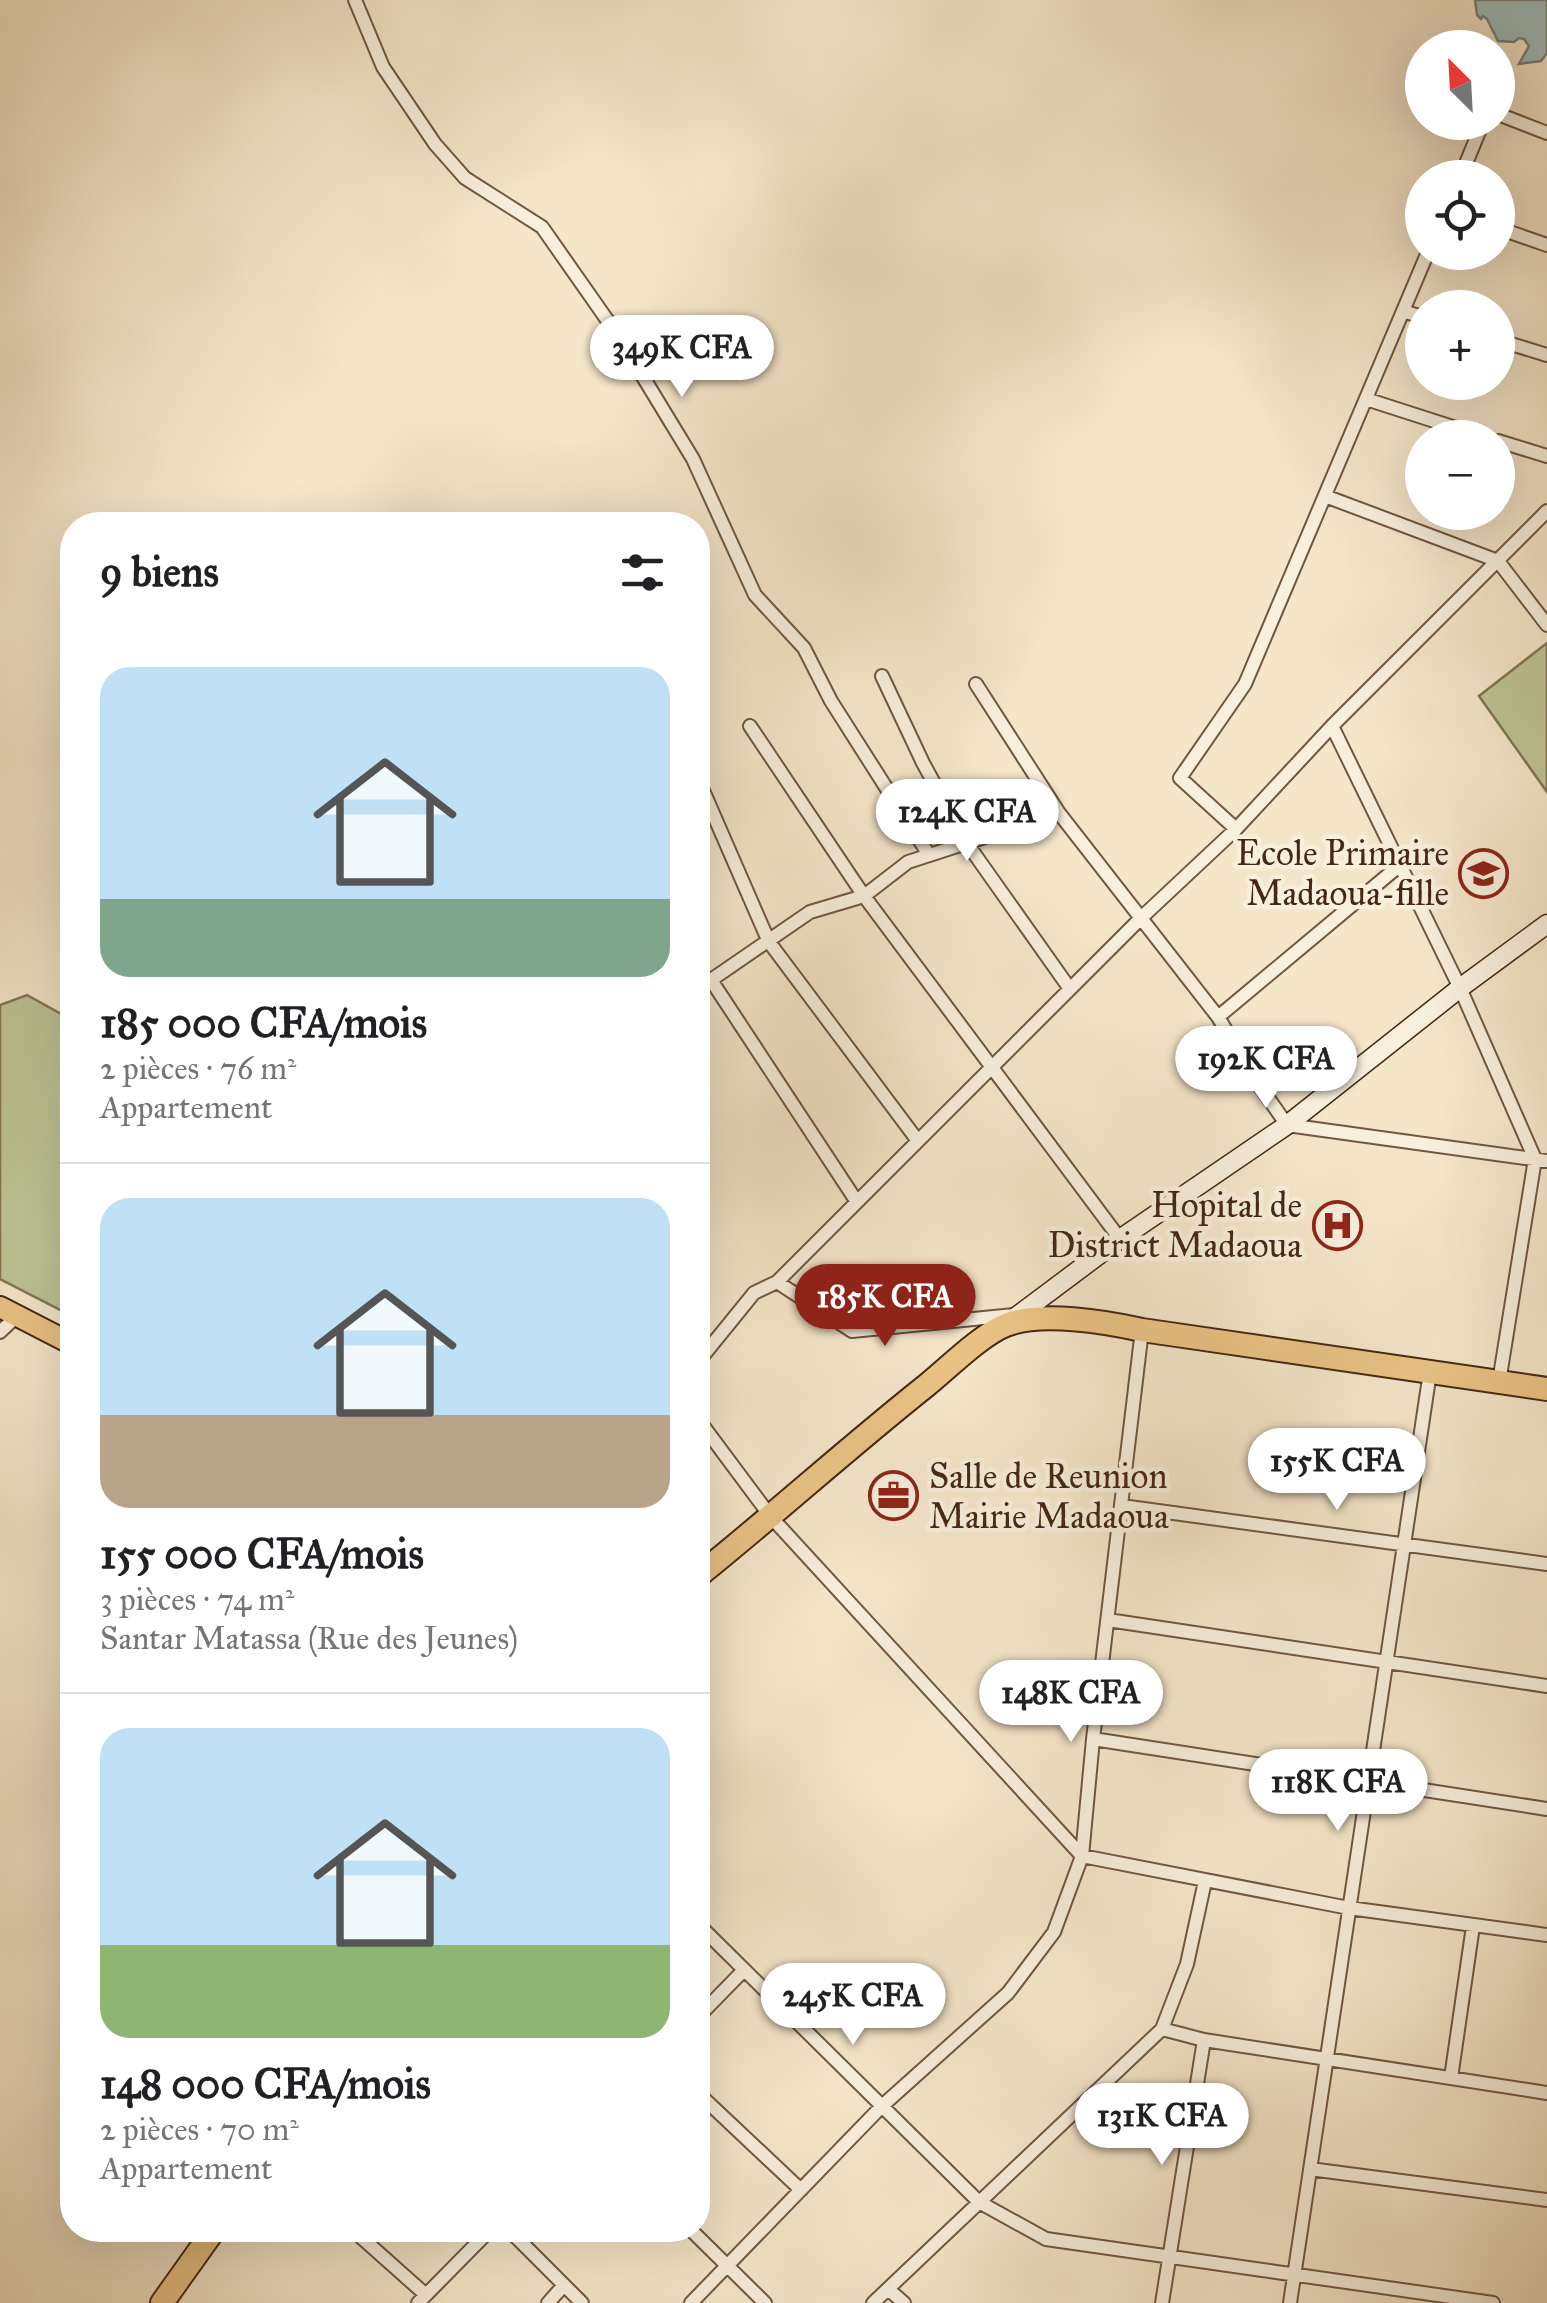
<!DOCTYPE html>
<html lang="fr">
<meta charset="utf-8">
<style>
:root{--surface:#fff;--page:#f6f6f6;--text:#202124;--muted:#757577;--line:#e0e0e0;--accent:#8f2418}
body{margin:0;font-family:"IM FELL Great Primer",serif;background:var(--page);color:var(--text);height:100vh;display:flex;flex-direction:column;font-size:38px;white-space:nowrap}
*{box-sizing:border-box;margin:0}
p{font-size:32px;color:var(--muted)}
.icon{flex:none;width:55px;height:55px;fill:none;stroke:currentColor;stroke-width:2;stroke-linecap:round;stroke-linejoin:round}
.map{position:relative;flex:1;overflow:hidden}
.details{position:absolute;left:60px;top:512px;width:650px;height:1730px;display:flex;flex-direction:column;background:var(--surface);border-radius:40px;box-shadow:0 10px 40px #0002}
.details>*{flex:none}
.needle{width:65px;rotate:336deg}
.buttons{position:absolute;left:1405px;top:30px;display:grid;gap:20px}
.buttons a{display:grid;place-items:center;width:110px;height:110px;border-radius:50%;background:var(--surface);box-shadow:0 10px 40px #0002;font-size:50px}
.price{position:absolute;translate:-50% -85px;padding:0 22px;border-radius:35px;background:#fff;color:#222;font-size:32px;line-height:65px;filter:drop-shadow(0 2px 5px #0008)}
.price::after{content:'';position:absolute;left:50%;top:60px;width:30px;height:22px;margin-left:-15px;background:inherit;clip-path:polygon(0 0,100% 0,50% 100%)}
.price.on{background:var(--accent);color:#fff}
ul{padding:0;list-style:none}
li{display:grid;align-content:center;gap:20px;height:530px;padding:0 40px}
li+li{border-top:2px solid var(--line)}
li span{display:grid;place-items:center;height:310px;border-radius:30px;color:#555}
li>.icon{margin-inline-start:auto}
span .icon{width:180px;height:180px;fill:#fffc;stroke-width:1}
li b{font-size:42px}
h2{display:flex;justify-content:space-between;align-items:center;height:120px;padding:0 40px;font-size:42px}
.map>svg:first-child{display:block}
.green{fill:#bdc496;stroke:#817654;stroke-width:2.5}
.water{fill:#9ebebd;stroke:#7a8279;stroke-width:2.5}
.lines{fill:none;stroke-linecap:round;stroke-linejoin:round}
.street-casing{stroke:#715741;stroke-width:16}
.secondary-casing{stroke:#452713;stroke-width:21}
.primary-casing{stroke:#452713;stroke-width:24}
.highway-casing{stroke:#452713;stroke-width:26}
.street{stroke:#f8efdd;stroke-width:12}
.secondary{stroke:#f8efdd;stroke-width:18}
.primary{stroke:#eac385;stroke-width:20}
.highway{stroke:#eac385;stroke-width:22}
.labels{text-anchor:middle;stroke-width:9;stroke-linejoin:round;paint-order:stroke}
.poi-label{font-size:35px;fill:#452713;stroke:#f8efdd;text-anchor:end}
</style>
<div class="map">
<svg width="1547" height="2303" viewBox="0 0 1547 2303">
<rect width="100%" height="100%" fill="#f5e6ca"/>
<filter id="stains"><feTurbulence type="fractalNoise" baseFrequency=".002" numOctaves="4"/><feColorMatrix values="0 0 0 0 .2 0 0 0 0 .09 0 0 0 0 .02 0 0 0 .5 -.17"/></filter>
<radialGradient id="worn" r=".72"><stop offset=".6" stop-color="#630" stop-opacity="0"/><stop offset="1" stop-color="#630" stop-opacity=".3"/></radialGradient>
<path class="green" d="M1547 643V792L1479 696Z
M27 995 72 1020V1316L0 1279V1005Z"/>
<path class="water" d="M1475 0H1547V53L1541 61 1519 64 1529 46 1524 39 1519 38 1514 42 1498 41 1487 19 1483 16 1481 19 1477 15Z"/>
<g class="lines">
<defs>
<path id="street" d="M355 0 383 67 435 144 465 178 542 227 617 334 693 459 755 595 804 648 831 701 929 855
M1498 114 1547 133
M1460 178 1483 122
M1498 228 1547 245
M1403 311 1422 317
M1498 340 1547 355
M1366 399 1487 438
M1498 441 1547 456
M1325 496 1498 561 1547 625
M882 676 923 763 966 842 1070 989
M976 684 1059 813 1218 1017 1259 1085 1287 1125 1547 1161
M750 726 864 896 1120 1239
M1332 726 1460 988 1535 1159 1499 1382
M698 779 769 942 918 1141
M1236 829 1180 778 1245 684 1428 252
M1218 1017 1400 865
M857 1202 711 980 810 912 864 896 908 862 1059 813
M777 1282 852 1331 1014 1315
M0 1332 17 1316
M698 1362 754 1293 777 1282 1141 918 1236 829 1332 726 1547 511
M698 1419 771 1517 1082 1856 1349 1908 1547 1935
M1122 1506 1547 1564
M1108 1620 1547 1686
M1093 1739 1547 1809
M698 1924 979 2202 1046 2239 1493 2303
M698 2017 744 1970
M1162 2029 1204 2040 1547 2093
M1451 2078 1473 1926
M698 2093 801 2190
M1310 2169 1547 2200
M353 2230 426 2295
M509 2230 582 2303
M691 2230 765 2303
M888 2289 904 2303
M418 2303 490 2230
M548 2303 564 2285
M691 2303 882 2106 1008 1993 1054 1932 1082 1856 1093 1739 1142 1330
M873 2303 1162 2029 1187 1964 1205 1881
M1162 2303 1204 2040
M1290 2303 1430 1372"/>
<path id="secondary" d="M1009 1322 1120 1239 1287 1125 1460 988 1547 924"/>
<path id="primary" d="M0 1307 72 1344"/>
<path id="highway" d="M698 1576C775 1514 849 1447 927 1385 948 1368 982 1334 1006 1325 1041 1311 1106 1322 1142 1330L1547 1389
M162 2303 214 2230"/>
</defs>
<use href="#street" class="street-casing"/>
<use href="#secondary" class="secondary-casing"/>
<use href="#primary" class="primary-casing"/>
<use href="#highway" class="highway-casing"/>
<use href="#street" class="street"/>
<use href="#secondary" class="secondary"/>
<use href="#primary" class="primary"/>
<use href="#highway" class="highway"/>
</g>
<defs>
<symbol id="school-ring" viewBox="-11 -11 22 22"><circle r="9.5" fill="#f8efdd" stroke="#8f2418" stroke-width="1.5"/><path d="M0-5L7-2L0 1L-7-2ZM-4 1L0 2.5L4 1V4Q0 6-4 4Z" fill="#8f2418"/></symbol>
<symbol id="hospital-ring" viewBox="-11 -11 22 22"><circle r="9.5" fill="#f8efdd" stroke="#8f2418" stroke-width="1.5"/><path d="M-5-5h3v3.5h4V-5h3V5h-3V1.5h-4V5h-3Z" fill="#8f2418"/></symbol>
<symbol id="office-ring" viewBox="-11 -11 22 22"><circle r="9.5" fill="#f8efdd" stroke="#8f2418" stroke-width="1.5"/><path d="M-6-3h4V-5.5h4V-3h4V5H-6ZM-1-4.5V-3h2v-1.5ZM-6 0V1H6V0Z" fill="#8f2418"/></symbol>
</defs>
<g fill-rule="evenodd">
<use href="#school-ring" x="1456" y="846" width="55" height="55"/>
<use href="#hospital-ring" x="1310" y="1198" width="55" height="55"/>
<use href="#office-ring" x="866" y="1468" width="55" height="55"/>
</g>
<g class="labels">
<g class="poi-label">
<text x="1449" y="865">Ecole Primaire<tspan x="1449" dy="40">Madaoua-fille</tspan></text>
<text x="1302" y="1217">Hopital de<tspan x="1302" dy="40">District Madaoua</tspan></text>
<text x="929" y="1488" text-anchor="start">Salle de Reunion<tspan x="929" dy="40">Mairie Madaoua</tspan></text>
</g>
</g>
<rect width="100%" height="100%" filter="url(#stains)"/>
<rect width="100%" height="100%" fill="url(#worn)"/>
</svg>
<div class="buttons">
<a><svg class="needle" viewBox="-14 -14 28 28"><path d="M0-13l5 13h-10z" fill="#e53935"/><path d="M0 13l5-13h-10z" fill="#757577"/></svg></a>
<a><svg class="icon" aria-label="locate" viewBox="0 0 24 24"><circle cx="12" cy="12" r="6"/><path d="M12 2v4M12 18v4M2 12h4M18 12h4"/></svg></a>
<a>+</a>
<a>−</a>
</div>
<b class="price" style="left:682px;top:400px">349K CFA</b>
<b class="price" style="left:967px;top:864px">124K CFA</b>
<b class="price" style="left:1266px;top:1111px">192K CFA</b>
<b class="price on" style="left:885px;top:1349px">185K CFA</b>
<b class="price" style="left:1337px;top:1513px">155K CFA</b>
<b class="price" style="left:1071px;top:1745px">148K CFA</b>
<b class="price" style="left:1338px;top:1834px">118K CFA</b>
<b class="price" style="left:853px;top:2048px">245K CFA</b>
<b class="price" style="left:1162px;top:2168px">131K CFA</b>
<section class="details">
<h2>9 biens<svg class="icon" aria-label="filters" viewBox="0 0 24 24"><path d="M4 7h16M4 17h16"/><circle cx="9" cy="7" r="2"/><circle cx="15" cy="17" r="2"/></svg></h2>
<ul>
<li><span style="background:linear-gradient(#bfe0f5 75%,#7fa58c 0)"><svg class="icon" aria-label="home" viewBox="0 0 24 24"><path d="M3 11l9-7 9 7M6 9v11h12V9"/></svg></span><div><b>185 000 CFA/mois</b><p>2 pièces · 76 m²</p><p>Appartement</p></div></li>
<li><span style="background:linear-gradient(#bfe0f5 70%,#b9a48a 0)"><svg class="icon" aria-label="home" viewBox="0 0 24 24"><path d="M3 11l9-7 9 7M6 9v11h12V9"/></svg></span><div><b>155 000 CFA/mois</b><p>3 pièces · 74 m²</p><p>Santar Matassa (Rue des Jeunes)</p></div></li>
<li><span style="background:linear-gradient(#bfe0f5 70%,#8fb573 0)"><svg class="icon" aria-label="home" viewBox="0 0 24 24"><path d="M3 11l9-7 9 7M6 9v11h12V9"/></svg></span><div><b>148 000 CFA/mois</b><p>2 pièces · 70 m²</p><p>Appartement</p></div></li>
</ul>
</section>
</div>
